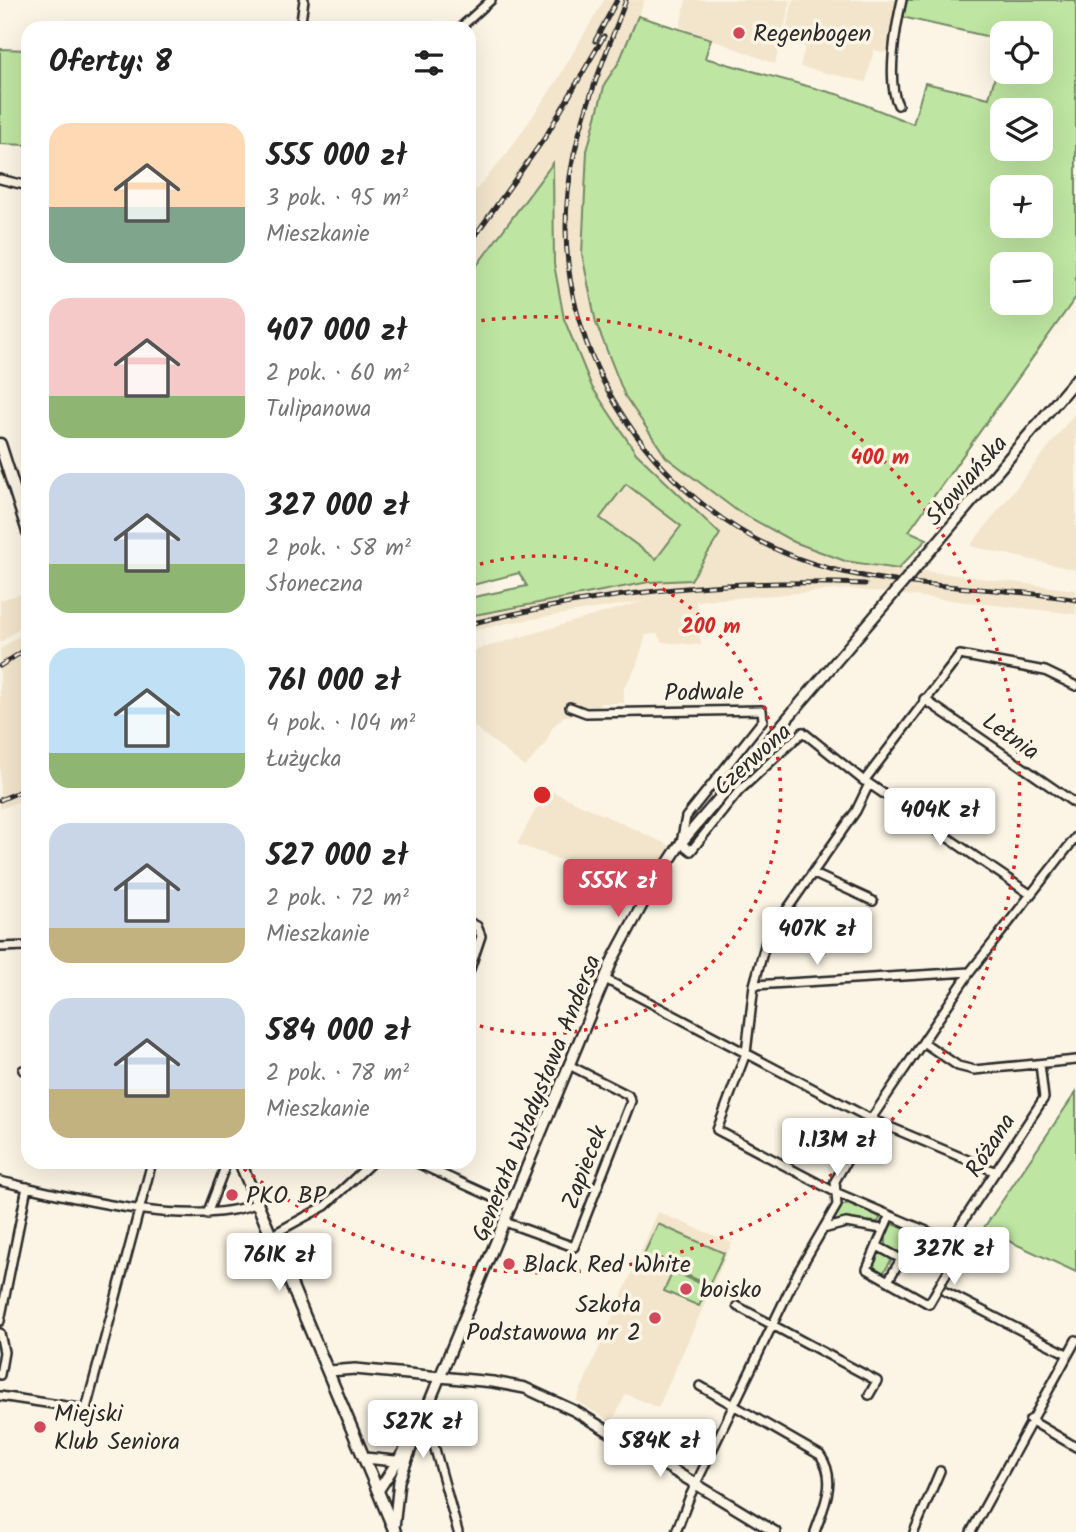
<!DOCTYPE html>
<html lang="pl">
<meta charset="utf-8">
<style>
:root{--surface:#fff;--page:#f2f2f2;--text:#222;--muted:#767676;--accent:#d1495b}
body{margin:0;font-family:Kalam,sans-serif;background:var(--page);color:var(--text);height:100vh;display:flex;flex-direction:column;font-size:26px;white-space:nowrap}
*{box-sizing:border-box;margin:0}
p{font-size:23px;color:var(--muted)}
.icon{flex:none;width:38px;height:38px;fill:none;stroke:currentColor;stroke-width:2;stroke-linecap:round;stroke-linejoin:round}
.map{position:relative;flex:1;overflow:hidden}
.panel{position:absolute;left:21px;top:21px;width:455px;height:1148px;display:flex;flex-direction:column;background:var(--surface);border-radius:21px;box-shadow:0 7px 28px #0002}
.panel>*{flex:none}
.buttons{position:absolute;left:990px;top:21px;display:grid;gap:14px}
.buttons a{display:grid;place-items:center;width:63px;height:63px;border-radius:14px;background:var(--surface);box-shadow:0 7px 28px #0002;font-size:35px}
.price{position:absolute;translate:-50% -60px;padding:0 16px;border-radius:7px;background:#fff;color:#222;font-size:23px;line-height:46px;filter:drop-shadow(0 2px 4px #0008)}
.price::after{content:'';position:absolute;left:50%;top:42px;width:21px;height:16px;margin-left:-10px;background:inherit;clip-path:polygon(0 0,100% 0,50% 100%)}
.price.selected{background:var(--accent);color:#fff}
ul{padding:0;list-style:none}
li{display:flex;align-items:center;gap:21px;height:175px;padding:0 28px}
li span{display:grid;place-items:center;flex:none;width:196px;height:140px;border-radius:21px;color:#555}
li>.icon{margin-inline-start:auto}
span .icon{width:84px;height:84px;fill:#fffc;stroke-width:1}
li b{font-size:30px}
h2{display:flex;justify-content:space-between;align-items:center;height:84px;padding:0 28px;font-size:30px}
.map>svg:first-child{display:block}
.built{fill:#f2e5cc}
.green{fill:#bee5a1;stroke:#748866;stroke-width:2;fill-rule:evenodd}
.lines{fill:none;stroke-linecap:round;stroke-linejoin:round}
.minor-casing{stroke:#2b2b2b;stroke-width:12}
.tertiary-casing{stroke:#2b2b2b;stroke-width:14}
.secondary-casing{stroke:#2b2b2b;stroke-width:15}
.minor{stroke:#fcf5e5;stroke-width:7}
.tertiary{stroke:#fcf5e5;stroke-width:9}
.secondary{stroke:#fcf5e5;stroke-width:10}
.rail-casing{stroke:#2b2b2b;stroke-width:5}
.rail{stroke:#fcf5e5;stroke-width:2.5;stroke-dasharray:8;stroke-linecap:butt}
.tertiary-bridge-casing{stroke:#2b2b2b;stroke-width:14;stroke-linecap:butt}
.tertiary-bridge{stroke:#fcf5e5;stroke-width:9}
.ring{fill:none;stroke:#d62828;stroke-width:3.5;stroke-dasharray:3.5 7}
.poi-dot{fill:#d1495b;stroke:#fcf5e5;stroke-width:2.5}
.labels{text-anchor:middle;stroke-width:7;stroke-linejoin:round;paint-order:stroke}
.poi-label{font-size:24px;fill:#2b2b2b;stroke:#fcf5e5;text-anchor:start}
.street-label{font-size:24px;fill:#2b2b2b;stroke:#fcf5e5}
.centre{fill:#d62828;stroke:#fcf5e5;stroke-width:3.5}
.ring-label{font-size:21px;text-anchor:middle;font-weight:bold;fill:#d62828;stroke:#fcf5e5;stroke-width:7;stroke-linejoin:round;paint-order:stroke}
</style>
<div class="map">
<svg width="1076" height="1532" viewBox="0 0 1076 1532">
<rect width="100%" height="100%" fill="#fcf5e5"/>
<filter id="ink" filterUnits="userSpaceOnUse"><feTurbulence type="fractalNoise" baseFrequency=".0143" numOctaves="2"/><feDisplacementMap in="SourceGraphic" scale="14" xChannelSelector="R" yChannelSelector="G"/><feConvolveMatrix kernelMatrix="1 2 1 2 8 2 1 2 1" color-interpolation-filters="sRGB"/></filter>
<g filter="url(#ink)">
<path class="built" d="M604 0H645L619 62 605 83 587 151 582 254 625 396 666 457 736 510 795 542 845 561 1076 590V614L850 589 696 601 701 645 662 642 657 634 646 635 636 667 624 688V703H602L591 715 564 716 552 728 546 743 525 767 469 722V652L644 601 508 623 469 632V616L649 582 691 580 720 535 636 453 592 387 564 319 554 264 552 164 469 276V198L508 152 556 82Z
M686 0H791L775 64 680 27Z
M793 0H896L886 53 874 50 866 82 800 67 805 47 783 42Z
M1076 412V570L970 546Z
M626 484 681 526 656 559 600 518Z
M28 592V622L0 643V600Z
M28 630V798L0 809V649Z
M547 789 671 846 641 889 517 844Z
M658 1212 732 1243 658 1408 626 1394 612 1422 576 1401Z"/>
<path class="green" d="M906 0H1076V297L909 531 927 539 898 569 845 561 794 542 736 510 666 457 625 396 596 323 582 254 587 151 605 83 619 62 638 16 711 39 705 58 840 95 913 124 925 83 989 98 1003 48V72H1041V33H1003V40L902 17ZM1003 110H1041V149H1003ZM1003 187H1041V226H1003ZM1003 264H1041V303H1003Z
M0 49 28 50V145L0 144Z
M553 163 554 264 564 319 592 387 636 453 720 534 691 580 649 582 469 616V598L527 586 519 573 469 586V276ZM626 484 681 526 656 559 600 518Z
M1076 1092V1272L983 1229Z
M848 1203 878 1216 880 1219 878 1222 848 1220 830 1223 839 1207Z
M658 1224 724 1253 709 1285 643 1256Z
M892 1224 922 1234 908 1259 886 1247V1235Z
M879 1252 892 1259 882 1275 871 1268Z
M673 1271 708 1287 699 1306 664 1291Z"/>
<g class="lines">
<defs>
<path id="minor" d="M300 28 304 0
M460 28 491 0
M898 105C886 81 896 26 902 0
M0 179 28 186
M924 699 1076 804
M570 707 586 713 762 710 763 720 686 817 681 843 691 851 739 791 803 732 864 781 960 655 1045 671 1076 686
M868 783 1030 894
M812 873 873 901
M469 922 477 926 481 936 469 972
M0 947 28 946
M970 972 754 985 746 1053 717 1130 835 1192 950 1241 1044 1098 1040 1064
M605 979 871 1119 996 1172
M754 985 767 938 856 811 869 784
M923 1042 958 1066 974 1070 1076 1060
M23 1070 28 1071
M415 1162 512 1206
M0 1181C70 1197 190 1230 258 1203
M207 1214 227 1162
M889 1217 867 1269 929 1304 956 1257
M505 1222 574 1247 631 1101 628 1095 569 1065
M823 1229 846 1223 882 1229
M270 1236 325 1206 372 1162
M879 1247 901 1259 888 1281
M946 1292 1067 1354
M737 1306 877 1381 869 1395
M0 1321 27 1187
M0 1333 4 1352 0 1375
M700 1386 820 1455C838 1480 824 1506 815 1532
M0 1396 86 1409 152 1162
M1030 1420 1076 1447
M421 1424 430 1431 458 1532
M676 1532 690 1496 798 1272 837 1205 835 1181 871 1119 970 972 1076 837
M914 1532 940 1471
M971 1532 1076 1340"/>
<path id="tertiary" d="M919 564 1076 379
M329 1371 355 1369 493 1382 525 1388 575 1411 775 1532
M365 1458 395 1461
M378 1491 410 1442
M394 1528 399 1481 417 1432 613 959 649 892 681 843 885 604"/>
<path id="secondary" d="M0 444 28 532
M240 1162 395 1532"/>
</defs>
<use href="#minor" class="minor-casing"/>
<use href="#tertiary" class="tertiary-casing"/>
<use href="#secondary" class="secondary-casing"/>
<use href="#minor" class="minor"/>
<use href="#tertiary" class="tertiary"/>
<use href="#secondary" class="secondary"/>
<defs>
<path id="rail" d="M626 0C603 63 575 125 568 192 550 355 659 515 814 564 899 591 989 584 1076 600
M595 41 617 0
M469 244 546 136 604 36
M469 624C598 593 732 578 865 584
M0 666 28 648
M0 800 28 788"/>
</defs>
<use href="#rail" class="rail-casing"/>
<use href="#rail" class="rail"/>
<defs>
<path id="tertiary-bridge" d="M885 604 919 564"/>
</defs>
<use href="#tertiary-bridge" class="tertiary-bridge-casing"/>
<use href="#tertiary-bridge" class="tertiary-bridge"/>
</g>
</g>
<g class="ring">
<path d="M470 567A239 239 0 1 1 470 1023"/>
<path d="M471 322A478 478 0 1 1 238 1164"/>
</g>
<g class="poi-dot">
<circle cx="739" cy="33" r="7"/>
<circle cx="232" cy="1195" r="7"/>
<circle cx="509" cy="1264" r="7"/>
<circle cx="686" cy="1289" r="7"/>
<circle cx="655" cy="1318" r="7"/>
<circle cx="40" cy="1427" r="7"/>
</g>
<g class="labels">
<g class="poi-label">
<text x="753" y="41">Regenbogen</text>
<text x="246" y="1203">PKO BP</text>
<text x="523" y="1272">Black Red White</text>
<text x="700" y="1297">boisko</text>
<text x="641" y="1312" text-anchor="end">Szkoła<tspan x="641" dy="28">Podstawowa nr 2</tspan></text>
<text x="54" y="1421">Miejski<tspan x="54" dy="28">Klub Seniora</tspan></text>
</g>
<g class="street-label">
<text transform="translate(966 480) rotate(-49)" y="8">Słowiańska</text>
<text transform="translate(704 692) rotate(-1)" y="8">Podwale</text>
<text transform="translate(1011 736) rotate(35)" y="8">Letnia</text>
<text transform="translate(752 759) rotate(-42)" y="8">Czerwona</text>
<text transform="translate(536 1098) rotate(-68)" y="8">Generała Władysława Andersa</text>
<text transform="translate(990 1145) rotate(-57)" y="8">Różana</text>
<text transform="translate(584 1167) rotate(-69)" y="8">Zapiecek</text>
</g>
</g>
<circle cx="542" cy="795" r="10" class="centre"/>
<g class="ring-label">
<text x="880" y="464">400 m</text>
<text x="711" y="633">200 m</text>
</g>
</svg>
<div class="buttons">
<a><svg class="icon" aria-label="locate" viewBox="0 0 24 24"><circle cx="12" cy="12" r="6"/><path d="M12 2v4M12 18v4M2 12h4M18 12h4"/></svg></a>
<a><svg class="icon" aria-label="layers" viewBox="0 0 24 24"><path d="M12 4l9 5-9 5-9-5zM3 14l9 5 9-5"/></svg></a>
<a>+</a>
<a>−</a>
</div>
<b class="price" style="left:940px;top:848px">404K zł</b>
<b class="price selected" style="left:618px;top:919px">555K zł</b>
<b class="price" style="left:817px;top:967px">407K zł</b>
<b class="price" style="left:837px;top:1178px">1.13M zł</b>
<b class="price" style="left:954px;top:1287px">327K zł</b>
<b class="price" style="left:279px;top:1293px">761K zł</b>
<b class="price" style="left:423px;top:1460px">527K zł</b>
<b class="price" style="left:660px;top:1479px">584K zł</b>
<section class="panel">
<h2>Oferty: 8<svg class="icon" aria-label="filters" viewBox="0 0 24 24"><path d="M4 7h16M4 17h16"/><circle cx="9" cy="7" r="2"/><circle cx="15" cy="17" r="2"/></svg></h2>
<ul>
<li><span style="background:linear-gradient(#ffd9b3 60%,#7fa58c 0)"><svg class="icon" aria-label="home" viewBox="0 0 24 24"><path d="M3 11l9-7 9 7M6 9v11h12V9"/></svg></span><div><b>555 000 zł</b><p>3 pok. · 95 m²</p><p>Mieszkanie</p></div></li>
<li><span style="background:linear-gradient(#f6c9c9 70%,#8fb573 0)"><svg class="icon" aria-label="home" viewBox="0 0 24 24"><path d="M3 11l9-7 9 7M6 9v11h12V9"/></svg></span><div><b>407 000 zł</b><p>2 pok. · 60 m²</p><p>Tulipanowa</p></div></li>
<li><span style="background:linear-gradient(#c9d6e8 65%,#8fb573 0)"><svg class="icon" aria-label="home" viewBox="0 0 24 24"><path d="M3 11l9-7 9 7M6 9v11h12V9"/></svg></span><div><b>327 000 zł</b><p>2 pok. · 58 m²</p><p>Słoneczna</p></div></li>
<li><span style="background:linear-gradient(#bfe0f5 75%,#8fb573 0)"><svg class="icon" aria-label="home" viewBox="0 0 24 24"><path d="M3 11l9-7 9 7M6 9v11h12V9"/></svg></span><div><b>761 000 zł</b><p>4 pok. · 104 m²</p><p>Łużycka</p></div></li>
<li><span style="background:linear-gradient(#c9d6e8 75%,#c2b280 0)"><svg class="icon" aria-label="home" viewBox="0 0 24 24"><path d="M3 11l9-7 9 7M6 9v11h12V9"/></svg></span><div><b>527 000 zł</b><p>2 pok. · 72 m²</p><p>Mieszkanie</p></div></li>
<li><span style="background:linear-gradient(#c9d6e8 65%,#c2b280 0)"><svg class="icon" aria-label="home" viewBox="0 0 24 24"><path d="M3 11l9-7 9 7M6 9v11h12V9"/></svg></span><div><b>584 000 zł</b><p>2 pok. · 78 m²</p><p>Mieszkanie</p></div></li>
</ul>
</section>
</div>
